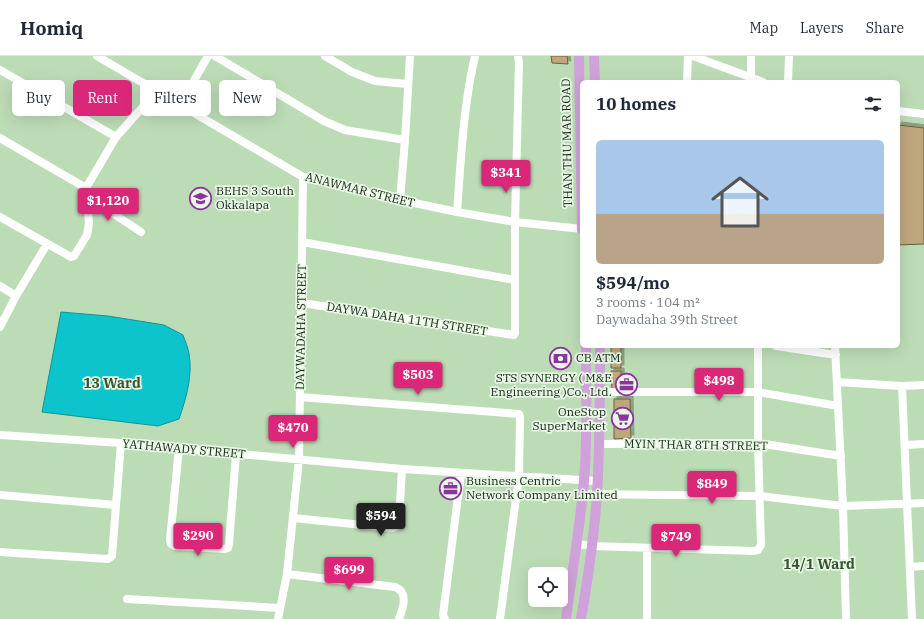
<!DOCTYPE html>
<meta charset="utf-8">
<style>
:root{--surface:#fff;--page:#f2f2f3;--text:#1f2937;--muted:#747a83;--line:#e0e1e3;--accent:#db2777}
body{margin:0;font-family:"IBM Plex Serif",serif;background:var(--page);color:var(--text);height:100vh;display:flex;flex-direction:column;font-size:15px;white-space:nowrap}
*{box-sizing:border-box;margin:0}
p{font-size:13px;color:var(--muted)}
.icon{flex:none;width:22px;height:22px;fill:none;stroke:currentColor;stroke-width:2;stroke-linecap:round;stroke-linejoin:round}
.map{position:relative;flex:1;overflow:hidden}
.panel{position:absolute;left:580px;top:24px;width:320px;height:268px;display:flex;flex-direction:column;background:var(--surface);border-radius:6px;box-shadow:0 4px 16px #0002}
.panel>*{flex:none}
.banner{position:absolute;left:12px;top:24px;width:380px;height:36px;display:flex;gap:8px}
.buttons{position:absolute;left:528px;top:511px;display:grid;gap:8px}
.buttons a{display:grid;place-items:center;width:40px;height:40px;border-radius:6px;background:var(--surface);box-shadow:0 4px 16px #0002;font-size:20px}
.price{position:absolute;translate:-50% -34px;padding:0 9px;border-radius:4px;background:var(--accent);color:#fff;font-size:13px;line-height:26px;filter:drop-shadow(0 1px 2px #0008)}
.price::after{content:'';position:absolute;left:50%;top:24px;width:12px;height:9px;margin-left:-6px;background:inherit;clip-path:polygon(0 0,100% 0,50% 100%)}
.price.current{background:#222;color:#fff}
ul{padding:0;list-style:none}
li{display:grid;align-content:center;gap:8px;height:212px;padding:0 16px}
li span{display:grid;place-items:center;height:124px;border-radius:6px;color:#555}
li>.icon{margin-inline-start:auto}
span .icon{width:72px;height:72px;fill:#fffc;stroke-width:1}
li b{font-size:17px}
h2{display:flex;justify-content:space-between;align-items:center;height:48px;padding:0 16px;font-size:17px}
.chip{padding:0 14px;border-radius:6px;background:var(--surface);box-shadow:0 4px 16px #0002;font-size:14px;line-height:36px}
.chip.current{background:var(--accent);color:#fff}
header{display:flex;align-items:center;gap:24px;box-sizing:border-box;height:56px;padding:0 20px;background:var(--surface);border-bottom:1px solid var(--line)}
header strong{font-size:19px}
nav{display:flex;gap:22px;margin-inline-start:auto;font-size:14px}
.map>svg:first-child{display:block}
.water{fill:#0dc4cd;stroke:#119496}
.building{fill:#bea67d;stroke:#735d36;filter:url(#shadow)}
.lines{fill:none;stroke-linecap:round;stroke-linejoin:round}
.minor{stroke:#fff;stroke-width:8}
.major{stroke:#d0a1da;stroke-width:10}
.labels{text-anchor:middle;stroke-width:3.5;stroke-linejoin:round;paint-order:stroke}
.street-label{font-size:12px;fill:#192517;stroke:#e7f8e4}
.poi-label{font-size:12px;fill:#192517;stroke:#e7f8e4;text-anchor:start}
.quarter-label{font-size:14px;font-weight:bold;fill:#375332;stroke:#e7f8e4}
</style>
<header>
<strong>Homiq</strong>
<nav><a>Map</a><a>Layers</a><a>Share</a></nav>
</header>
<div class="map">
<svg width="924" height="563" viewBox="0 0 924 563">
<defs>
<filter id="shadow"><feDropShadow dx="3" dy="-3" stdDeviation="0" flood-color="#0004"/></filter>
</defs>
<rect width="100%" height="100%" fill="#bcdcb6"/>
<path class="water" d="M61 256 108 260 164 269 183 279C185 285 188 291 189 298 193 319 186 343 179 363L158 370 42 356Z"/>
<path class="building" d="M551 0H567L568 8 552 7Z
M898 69 924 72V188L898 189Z
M611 291H621V312H611Z
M611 315H621L622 333 612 334Z
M614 343H630L631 382 614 383Z"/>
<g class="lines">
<path class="minor" d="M97 0 303 121 400 144 457 156 515 166 582 173
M215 0 324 65 345 74 405 84
M325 0 352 16 375 25 407 28
M693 0 763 26
M0 14 116 81
M751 22V0
M687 26 688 0
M788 26 789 0
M180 49 208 0
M898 55 924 58
M0 82 86 132
M87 140 141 176
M400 144 405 84 410 0
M457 156C461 104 463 51 475 0
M0 161 71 201 74 200 87 179 89 167 86 132 116 81 157 35
M302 186 515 224
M0 230 16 240
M302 247 514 279 515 277V166L519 6 518 0
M0 271 16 240 47 188
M776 290 836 299
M835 290 843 450 846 563
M837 326 902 330 924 329
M902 330 912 563
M600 336H758L838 350
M300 341 519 358 520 361 519 420 500 563
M0 379 121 387 402 413 597 425
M599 388 758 387 841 400
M905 389 924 388
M179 392 170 484 171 488 174 490 225 493 228 492 229 488 236 398
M582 438 760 440 843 450 924 447
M0 439 116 449
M293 462 393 472 397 470 399 465 402 413
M577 488 592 490 753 495 758 494 761 489 758 387V290
M647 492V563
M0 496 108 503 112 500 121 387
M910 511 924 510
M287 518 395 531C409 536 403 552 399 563
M127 543 280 552
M278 563 287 518 299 403 303 121
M445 563 443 559 461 417"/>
<path class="major" d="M579 0 582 174
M594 0 595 26
M566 563C572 517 580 471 584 424 588 380 586 335 586 290
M581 563C588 522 594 481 597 439 600 390 600 340 600 290"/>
</g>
<defs>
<symbol id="school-ring" viewBox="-11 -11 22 22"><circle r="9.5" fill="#e7f8e4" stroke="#8d339e" stroke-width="1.5"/><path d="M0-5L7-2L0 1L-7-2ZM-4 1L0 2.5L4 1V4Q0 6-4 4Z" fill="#8d339e"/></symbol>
<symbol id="bank-ring" viewBox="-11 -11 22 22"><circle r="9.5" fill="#e7f8e4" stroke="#8d339e" stroke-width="1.5"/><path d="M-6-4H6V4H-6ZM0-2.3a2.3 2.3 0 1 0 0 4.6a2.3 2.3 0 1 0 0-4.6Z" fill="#8d339e"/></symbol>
<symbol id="office-ring" viewBox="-11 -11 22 22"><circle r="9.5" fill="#e7f8e4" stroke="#8d339e" stroke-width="1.5"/><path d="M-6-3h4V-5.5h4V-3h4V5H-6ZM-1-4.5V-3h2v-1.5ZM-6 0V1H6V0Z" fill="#8d339e"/></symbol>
<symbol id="supermarket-ring" viewBox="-11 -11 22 22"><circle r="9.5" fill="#e7f8e4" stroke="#8d339e" stroke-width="1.5"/><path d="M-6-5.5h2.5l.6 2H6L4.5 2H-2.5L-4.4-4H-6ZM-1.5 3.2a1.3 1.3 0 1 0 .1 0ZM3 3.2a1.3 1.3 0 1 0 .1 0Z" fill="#8d339e"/></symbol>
</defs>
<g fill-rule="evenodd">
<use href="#school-ring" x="188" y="130" width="25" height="25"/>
<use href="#bank-ring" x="548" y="290" width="25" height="25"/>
<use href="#office-ring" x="614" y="316" width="25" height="25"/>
<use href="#supermarket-ring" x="610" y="350" width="25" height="25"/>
<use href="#office-ring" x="438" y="420" width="25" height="25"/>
</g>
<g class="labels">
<g class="street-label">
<text transform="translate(567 87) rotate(-91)" y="4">THAN THU MAR ROAD</text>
<text transform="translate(360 134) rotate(14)" y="4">ANAWMAR STREET</text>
<text transform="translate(407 263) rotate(9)" y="4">DAYWA DAHA 11TH STREET</text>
<text transform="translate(301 271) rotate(-89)" y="4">DAYWADAHA STREET</text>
<text transform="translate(696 389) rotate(1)" y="4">MYIN THAR 8TH STREET</text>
<text transform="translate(184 393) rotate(5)" y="4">YATHAWADY STREET</text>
</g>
<g class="poi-label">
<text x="216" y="139">BEHS 3 South<tspan x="216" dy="14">Okkalapa</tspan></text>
<text x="576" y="306">CB ATM</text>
<text x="612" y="326" text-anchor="end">STS SYNERGY ( M&amp;E<tspan x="612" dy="14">Engineering )Co., Ltd.</tspan></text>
<text x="606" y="360" text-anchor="end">OneStop<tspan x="606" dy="14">SuperMarket</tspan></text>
<text x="466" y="429">Business Centric<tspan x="466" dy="14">Network Company Limited</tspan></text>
</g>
<g class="quarter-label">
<text x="112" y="332">13 Ward</text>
<text x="819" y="513">14/1 Ward</text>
</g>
</g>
</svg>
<div class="buttons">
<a><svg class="icon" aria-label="locate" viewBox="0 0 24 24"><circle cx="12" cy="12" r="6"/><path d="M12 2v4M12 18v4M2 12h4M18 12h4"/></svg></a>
</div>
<b class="price" style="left:506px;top:138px">$341</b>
<b class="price" style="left:108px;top:166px">$1,120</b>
<b class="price" style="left:418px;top:340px">$503</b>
<b class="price" style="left:719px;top:346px">$498</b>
<b class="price" style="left:293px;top:393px">$470</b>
<b class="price" style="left:712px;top:449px">$849</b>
<b class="price current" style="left:381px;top:481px">$594</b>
<b class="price" style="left:198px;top:501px">$290</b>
<b class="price" style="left:676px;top:502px">$749</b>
<b class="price" style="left:349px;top:535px">$699</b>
<div class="banner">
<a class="chip">Buy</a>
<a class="chip current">Rent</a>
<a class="chip">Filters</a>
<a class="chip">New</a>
</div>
<section class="panel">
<h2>10 homes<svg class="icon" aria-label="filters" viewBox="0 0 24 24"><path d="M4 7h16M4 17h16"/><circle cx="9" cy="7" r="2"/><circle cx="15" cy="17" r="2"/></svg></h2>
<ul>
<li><span style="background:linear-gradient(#a9c7e8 60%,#b9a48a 0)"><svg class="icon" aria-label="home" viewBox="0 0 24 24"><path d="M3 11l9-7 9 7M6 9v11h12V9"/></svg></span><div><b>$594/mo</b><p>3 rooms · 104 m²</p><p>Daywadaha 39th Street</p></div></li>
</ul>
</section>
</div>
